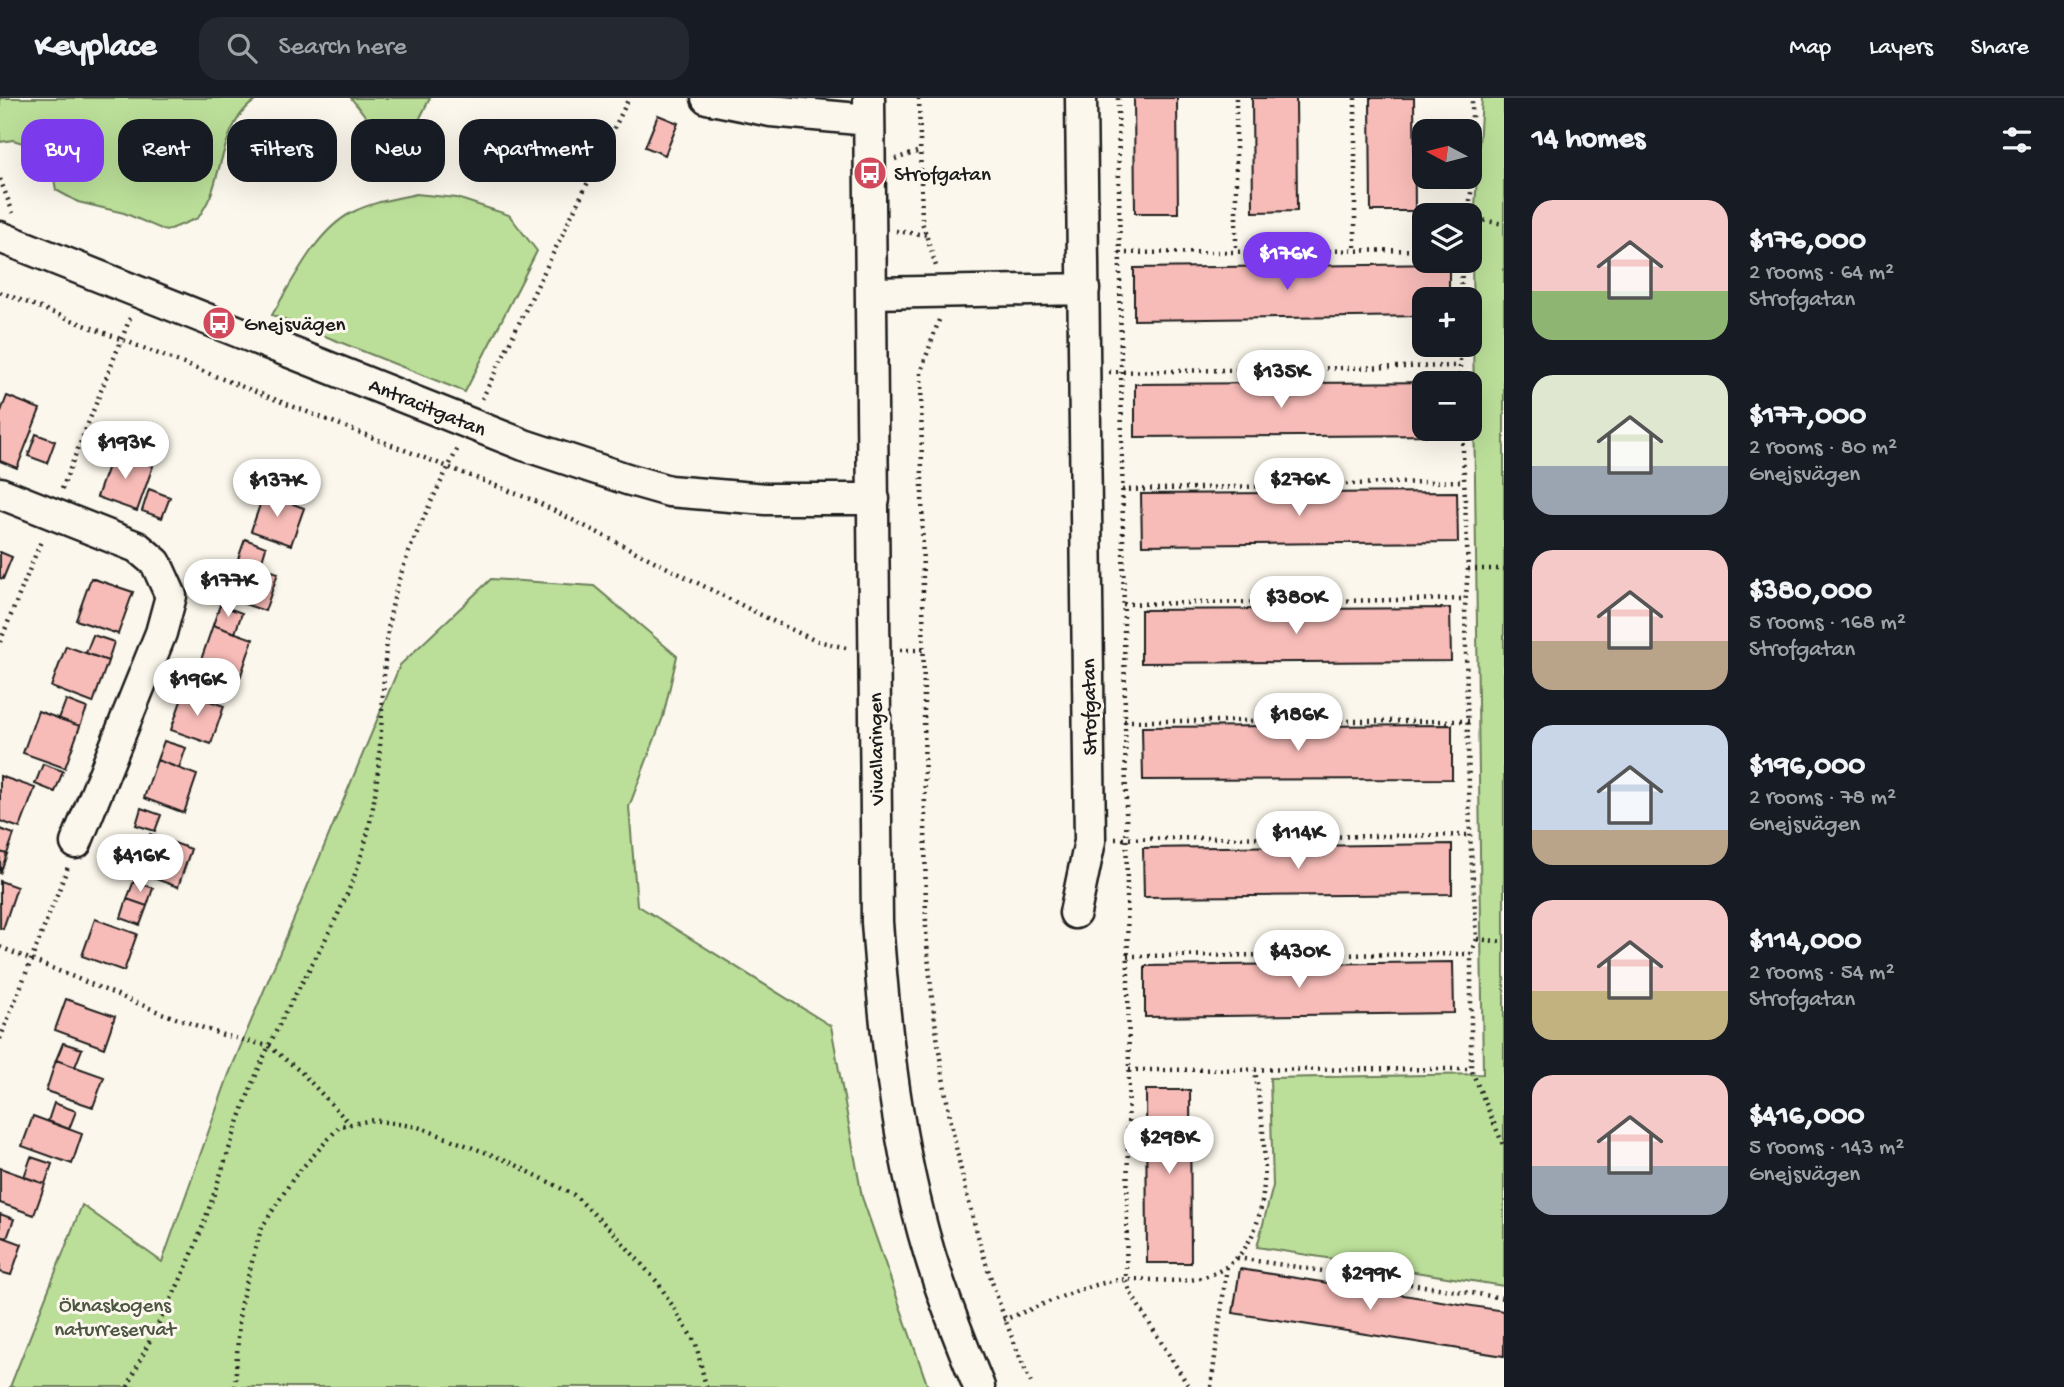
<!DOCTYPE html>
<meta charset="utf-8">
<style>
:root{--surface:#171b24;--page:#242831;--text:#f1f3f6;--muted:#9ea1a6;--line:#363941;--accent:#7c3aed}
body{margin:0;font-family:"Gochi Hand",sans-serif;background:var(--page);color:var(--text);height:100vh;display:flex;flex-direction:column;font-size:26px;white-space:nowrap}
*{box-sizing:border-box;margin:0}
p{font-size:23px;color:var(--muted)}
.icon{flex:none;width:38px;height:38px;fill:none;stroke:currentColor;stroke-width:2;stroke-linecap:round;stroke-linejoin:round}
.map{position:relative;flex:1;overflow:hidden}
.side{display:flex;flex-direction:column;background:var(--surface);width:560px}
.side>*{flex:none}
.guide{position:absolute;left:21px;top:21px;width:665px;height:63px;display:flex;gap:14px}
.needle{width:46px;rotate:277deg}
.fabs{position:absolute;left:1412px;top:21px;display:grid;gap:14px}
.fabs a{display:grid;place-items:center;width:70px;height:70px;border-radius:14px;background:var(--surface);box-shadow:0 7px 28px #0002;font-size:35px}
.price{position:absolute;translate:-50% -60px;padding:0 16px;border-radius:24px;background:#fff;color:#222;font-size:23px;line-height:46px;filter:drop-shadow(0 2px 4px #0008)}
.price::after{content:'';position:absolute;left:50%;top:42px;width:21px;height:16px;margin-left:-10px;background:inherit;clip-path:polygon(0 0,100% 0,50% 100%)}
.price.selected{background:var(--accent);color:#fff}
ul{padding:0;list-style:none}
li{display:flex;align-items:center;gap:21px;height:175px;padding:0 28px}
li span{display:grid;place-items:center;flex:none;width:196px;height:140px;border-radius:21px;color:#555}
li>.icon{margin-inline-start:auto}
span .icon{width:84px;height:84px;fill:#fffc;stroke-width:1}
li b{font-size:30px}
h2{display:flex;justify-content:space-between;align-items:center;height:84px;padding:0 28px;font-size:30px}
.chip{padding:0 24px;border-radius:21px;background:var(--surface);box-shadow:0 7px 28px #0002;font-size:24px;line-height:63px}
.chip.selected{background:var(--accent);color:#fff}
header{display:flex;align-items:center;gap:42px;box-sizing:border-box;height:98px;padding:0 35px;background:var(--surface);border-bottom:2px solid var(--line)}
header strong{font-size:33px}
nav{display:flex;gap:38px;margin-inline-start:auto;font-size:24px}
.search{width:490px;height:63px;background:var(--page);display:flex;align-items:center;gap:18px;box-sizing:border-box;padding:0 24px;border-radius:21px;color:var(--muted);font-size:26px}
main{display:flex;flex:1;min-height:0}
.map>svg:first-child{display:block}
.green{fill:#bbdf99;stroke:#6c7e5a;stroke-width:2}
.building{fill:#f8bcb8;stroke:#1c1c1c;stroke-width:2}
.lines{fill:none;stroke-linecap:round;stroke-linejoin:round}
.minor-casing{stroke:#1c1c1c;stroke-width:35}
.path{stroke:#1c1c1c;stroke-width:4.5;stroke-dasharray:2 5;stroke-linecap:butt}
.minor{stroke:#fbf7ec;stroke-width:30}
.labels{text-anchor:middle;stroke-width:6;stroke-linejoin:round;paint-order:stroke}
.poi-label{font-size:21px;fill:#1c1c1c;stroke:#fbf7ec;text-anchor:start}
.street-label{font-size:21px;fill:#1c1c1c;stroke:#fbf7ec}
.park-label{font-size:21px;fill:#4c5642;stroke:#fbf7ec}
</style>
<header>
<strong>Keyplace</strong>
<div class="search"><svg class="icon" aria-label="search" viewBox="0 0 24 24"><circle cx="10" cy="10" r="6"/><path d="M15 15l6 6"/></svg>Search here</div>
<nav><a>Map</a><a>Layers</a><a>Share</a></nav>
</header>
<main>
<div class="map">
<svg width="1504" height="1289" viewBox="0 0 1504 1289">
<rect width="100%" height="100%" fill="#fbf7ec"/>
<filter id="ink" filterUnits="userSpaceOnUse"><feTurbulence type="fractalNoise" baseFrequency=".0143" numOctaves="2"/><feDisplacementMap in="SourceGraphic" scale="14" xChannelSelector="R" yChannelSelector="G"/><feConvolveMatrix kernelMatrix="1 2 1 2 8 2 1 2 1" color-interpolation-filters="sRGB"/></filter>
<g filter="url(#ink)">
<path class="green" d="M0 0H260C229 15 223 60 213 91 210 101 204 111 198 120L166 133 124 115 78 104 56 92 49 53 13 42 0 44Z
M351 0H430L414 32 391 50Z
M1482 0H1504V1188L1257 1149 1273 1088 1270 980 1483 976 1472 157Z
M416 96 457 100 509 117 537 153 465 294 272 217C293 183 316 132 353 114 372 104 395 101 416 96Z
M491 481 594 488 677 558 663 619 629 709 637 807 831 928 862 1099 928 1289H10L82 1107 162 1164 229 976 400 567Z"/>
<path class="building" d="M1134 0H1177L1178 115H1135Z
M1252 0H1296L1297 113 1253 114Z
M1370 0H1414L1415 113H1371Z
M658 17 678 25 665 57 645 49Z
M1449 166V201H1424V218L1134 222V170Z
M1451 284 1424 285V331H1451V337L1135 339V286Z
M7 298 40 311 17 370 0 363V316Z
M36 336 55 343 47 365 28 358Z
M113 354 153 368 137 413 97 399Z
M149 391 170 399 162 420 142 413Z
M1457 394 1458 444 1142 447 1141 396Z
M264 395 304 410 291 447 251 433Z
M245 441 266 449 260 469 238 461Z
M0 454 12 459 3 481 0 480Z
M238 461 278 475 265 513 224 499Z
M91 480 133 494 118 536 76 522Z
M220 507 242 515 235 535 213 527Z
M1450 510 1451 563 1141 565V512Z
M213 527 253 541 240 580 200 565Z
M93 537 114 544 108 563 86 555Z
M66 548 108 563 93 605 51 589Z
M191 574 213 582 206 602 184 594Z
M184 594 224 608 211 646 171 632Z
M66 602 87 610 80 628 59 621Z
M38 613 80 628 65 670 23 655Z
M1452 627V681L1143 682 1142 629Z
M164 643 186 650 179 670 157 662Z
M157 662 197 677 184 715 144 700Z
M43 666 63 673 55 694 35 686Z
M0 678 35 690 20 730 0 723Z
M141 710 161 717 155 733 136 727Z
M0 731 14 736 7 756 0 754Z
M150 736 191 751 178 789 136 774Z
M1452 746V796L1144 799 1143 750Z
M0 754 7 756 0 776Z
M0 783 17 789 3 831 0 830Z
M134 783 153 790 147 808 127 801Z
M127 801 147 808 140 827 121 820Z
M95 821 137 836 124 873 82 858Z
M1453 864 1454 915 1145 919V868Z
M66 901 115 918 104 950 55 932Z
M63 945 82 951 75 969 56 962Z
M56 962 104 979 93 1009 46 993Z
M1146 992H1190L1191 1165H1147Z
M54 1005 76 1013 69 1031 48 1023Z
M33 1018 82 1036 72 1066 22 1048Z
M31 1059 52 1066 45 1086 24 1079Z
M0 1070 45 1086 34 1117 0 1105Z
M0 1116 14 1121 7 1140 0 1138Z
M0 1138 22 1146 11 1177 0 1174Z
M1240 1171 1504 1213V1258L1233 1215Z"/>
<g class="lines">
<defs>
<path id="minor" d="M707 0 771 13 869 22
M869 0 877 824C885 935 897 1047 929 1154 943 1200 961 1245 979 1289
M0 139 524 347 627 381 669 393 766 401H874
M872 195 1084 191
M0 395 137 449 156 465 171 498 161 535 76 745
M1075 815 1090 743 1081 0"/>
</defs>
<use href="#minor" class="minor-casing"/>
<path class="path" d="M919 0 922 124 936 168
M1118 0 1129 972 1126 1182 1130 1194 1189 1289
M1236 0V154
M1355 0V153
M895 61 920 53
M0 81 13 115
M1468 117 1472 88V0
M1470 120 1504 126
M896 133 927 137
M1119 155 1424 152
M0 194 535 403 769 521 814 542 846 550
M1461 201 1462 163
M939 222 921 273 926 833C938 989 968 1146 1033 1289
M1460 247V285
M1109 274 1459 268
M482 301 629 0
M1462 331 1468 471 1465 509 1470 737 1477 841 1471 856V971L1504 1049
M62 391 130 220
M1122 392 1464 383
M1468 471H1504
M1123 506 1466 501
M0 544 42 441
M900 552H924
M1124 623H1469
M1115 741 1470 737
M1477 841 1504 844
M0 849 159 914 223 937 269 948 301 974 350 1026
M1127 858 1471 856
M0 941 68 769
M1129 972 1471 971
M1237 1160 1504 1200
M1003 1222C1036 1210 1086 1186 1119 1182 1146 1179 1178 1187 1204 1179 1286 1155 1264 1035 1255 972
M128 1289C148 1242 175 1198 194 1151 220 1085 237 1017 267 952 298 885 342 824 363 752 385 677 379 607 388 532 396 468 430 406 458 350
M235 1289 240 1208 261 1131 294 1079 340 1028 373 1022 418 1029 508 1063 574 1097 615 1136 659 1186 696 1246 706 1289
M1211 1289 1227 1168"/>
<use href="#minor" class="minor"/>
</g>
</g>
<defs>
<symbol id="bus-disc" viewBox="-11 -11 22 22"><circle r="9.5" fill="#d1495b" stroke="#fbf7ec"/><path d="M-5-6H5V4H4V6H2V4H-2V6H-4V4H-5ZM-3.5-4V0h7V-4ZM-3.5 1.2v1.5H-2V1.2ZM2 1.2v1.5H3.5V1.2Z" fill="#fff"/></symbol>
</defs>
<g fill-rule="evenodd">
<use href="#bus-disc" x="851" y="56" width="38" height="38"/>
<use href="#bus-disc" x="200" y="206" width="38" height="38"/>
</g>
<g class="labels">
<g class="poi-label">
<text x="894" y="82">Strofgatan</text>
<text x="244" y="232">Gnejsvägen</text>
</g>
<g class="street-label">
<text transform="translate(428 308) rotate(22)" y="7">Antracitgatan</text>
<text transform="translate(1088 609) rotate(-91)" y="7">Strofgatan</text>
<text transform="translate(875 651) rotate(-91)" y="7">Vivallaringen</text>
</g>
<g class="park-label">
<text x="115" y="1213">Öknaskogens<tspan x="115" dy="24">naturreservat</tspan></text>
</g>
</g>
</svg>
<div class="fabs">
<a><svg class="needle" viewBox="-14 -14 28 28"><path d="M0-13l5 13h-10z" fill="#e53935"/><path d="M0 13l5-13h-10z" fill="#9ea1a6"/></svg></a>
<a><svg class="icon" aria-label="layers" viewBox="0 0 24 24"><path d="M12 4l9 5-9 5-9-5zM3 14l9 5 9-5"/></svg></a>
<a>+</a>
<a>−</a>
</div>
<b class="price selected" style="left:1287px;top:194px">$176K</b>
<b class="price" style="left:1281px;top:312px">$135K</b>
<b class="price" style="left:125px;top:383px">$193K</b>
<b class="price" style="left:1299px;top:420px">$276K</b>
<b class="price" style="left:277px;top:421px">$137K</b>
<b class="price" style="left:228px;top:521px">$177K</b>
<b class="price" style="left:1296px;top:538px">$380K</b>
<b class="price" style="left:197px;top:620px">$196K</b>
<b class="price" style="left:1298px;top:655px">$186K</b>
<b class="price" style="left:1298px;top:773px">$114K</b>
<b class="price" style="left:140px;top:796px">$416K</b>
<b class="price" style="left:1299px;top:892px">$430K</b>
<b class="price" style="left:1169px;top:1078px">$298K</b>
<b class="price" style="left:1370px;top:1214px">$299K</b>
<div class="guide">
<a class="chip selected">Buy</a>
<a class="chip">Rent</a>
<a class="chip">Filters</a>
<a class="chip">New</a>
<a class="chip">Apartment</a>
</div>
</div>
<section class="side">
<h2>14 homes<svg class="icon" aria-label="filters" viewBox="0 0 24 24"><path d="M4 7h16M4 17h16"/><circle cx="9" cy="7" r="2"/><circle cx="15" cy="17" r="2"/></svg></h2>
<ul>
<li><span style="background:linear-gradient(#f6c9c9 65%,#8fb573 0)"><svg class="icon" aria-label="home" viewBox="0 0 24 24"><path d="M3 11l9-7 9 7M6 9v11h12V9"/></svg></span><div><b>$176,000</b><p>2 rooms · 64 m²</p><p>Strofgatan</p></div></li>
<li><span style="background:linear-gradient(#dfe7d0 65%,#9aa5b1 0)"><svg class="icon" aria-label="home" viewBox="0 0 24 24"><path d="M3 11l9-7 9 7M6 9v11h12V9"/></svg></span><div><b>$177,000</b><p>2 rooms · 80 m²</p><p>Gnejsvägen</p></div></li>
<li><span style="background:linear-gradient(#f6c9c9 65%,#b9a48a 0)"><svg class="icon" aria-label="home" viewBox="0 0 24 24"><path d="M3 11l9-7 9 7M6 9v11h12V9"/></svg></span><div><b>$380,000</b><p>5 rooms · 168 m²</p><p>Strofgatan</p></div></li>
<li><span style="background:linear-gradient(#c9d6e8 75%,#b9a48a 0)"><svg class="icon" aria-label="home" viewBox="0 0 24 24"><path d="M3 11l9-7 9 7M6 9v11h12V9"/></svg></span><div><b>$196,000</b><p>2 rooms · 78 m²</p><p>Gnejsvägen</p></div></li>
<li><span style="background:linear-gradient(#f6c9c9 65%,#c2b280 0)"><svg class="icon" aria-label="home" viewBox="0 0 24 24"><path d="M3 11l9-7 9 7M6 9v11h12V9"/></svg></span><div><b>$114,000</b><p>2 rooms · 54 m²</p><p>Strofgatan</p></div></li>
<li><span style="background:linear-gradient(#f6c9c9 65%,#9aa5b1 0)"><svg class="icon" aria-label="home" viewBox="0 0 24 24"><path d="M3 11l9-7 9 7M6 9v11h12V9"/></svg></span><div><b>$416,000</b><p>5 rooms · 143 m²</p><p>Gnejsvägen</p></div></li>
</ul>
</section>
</main>
